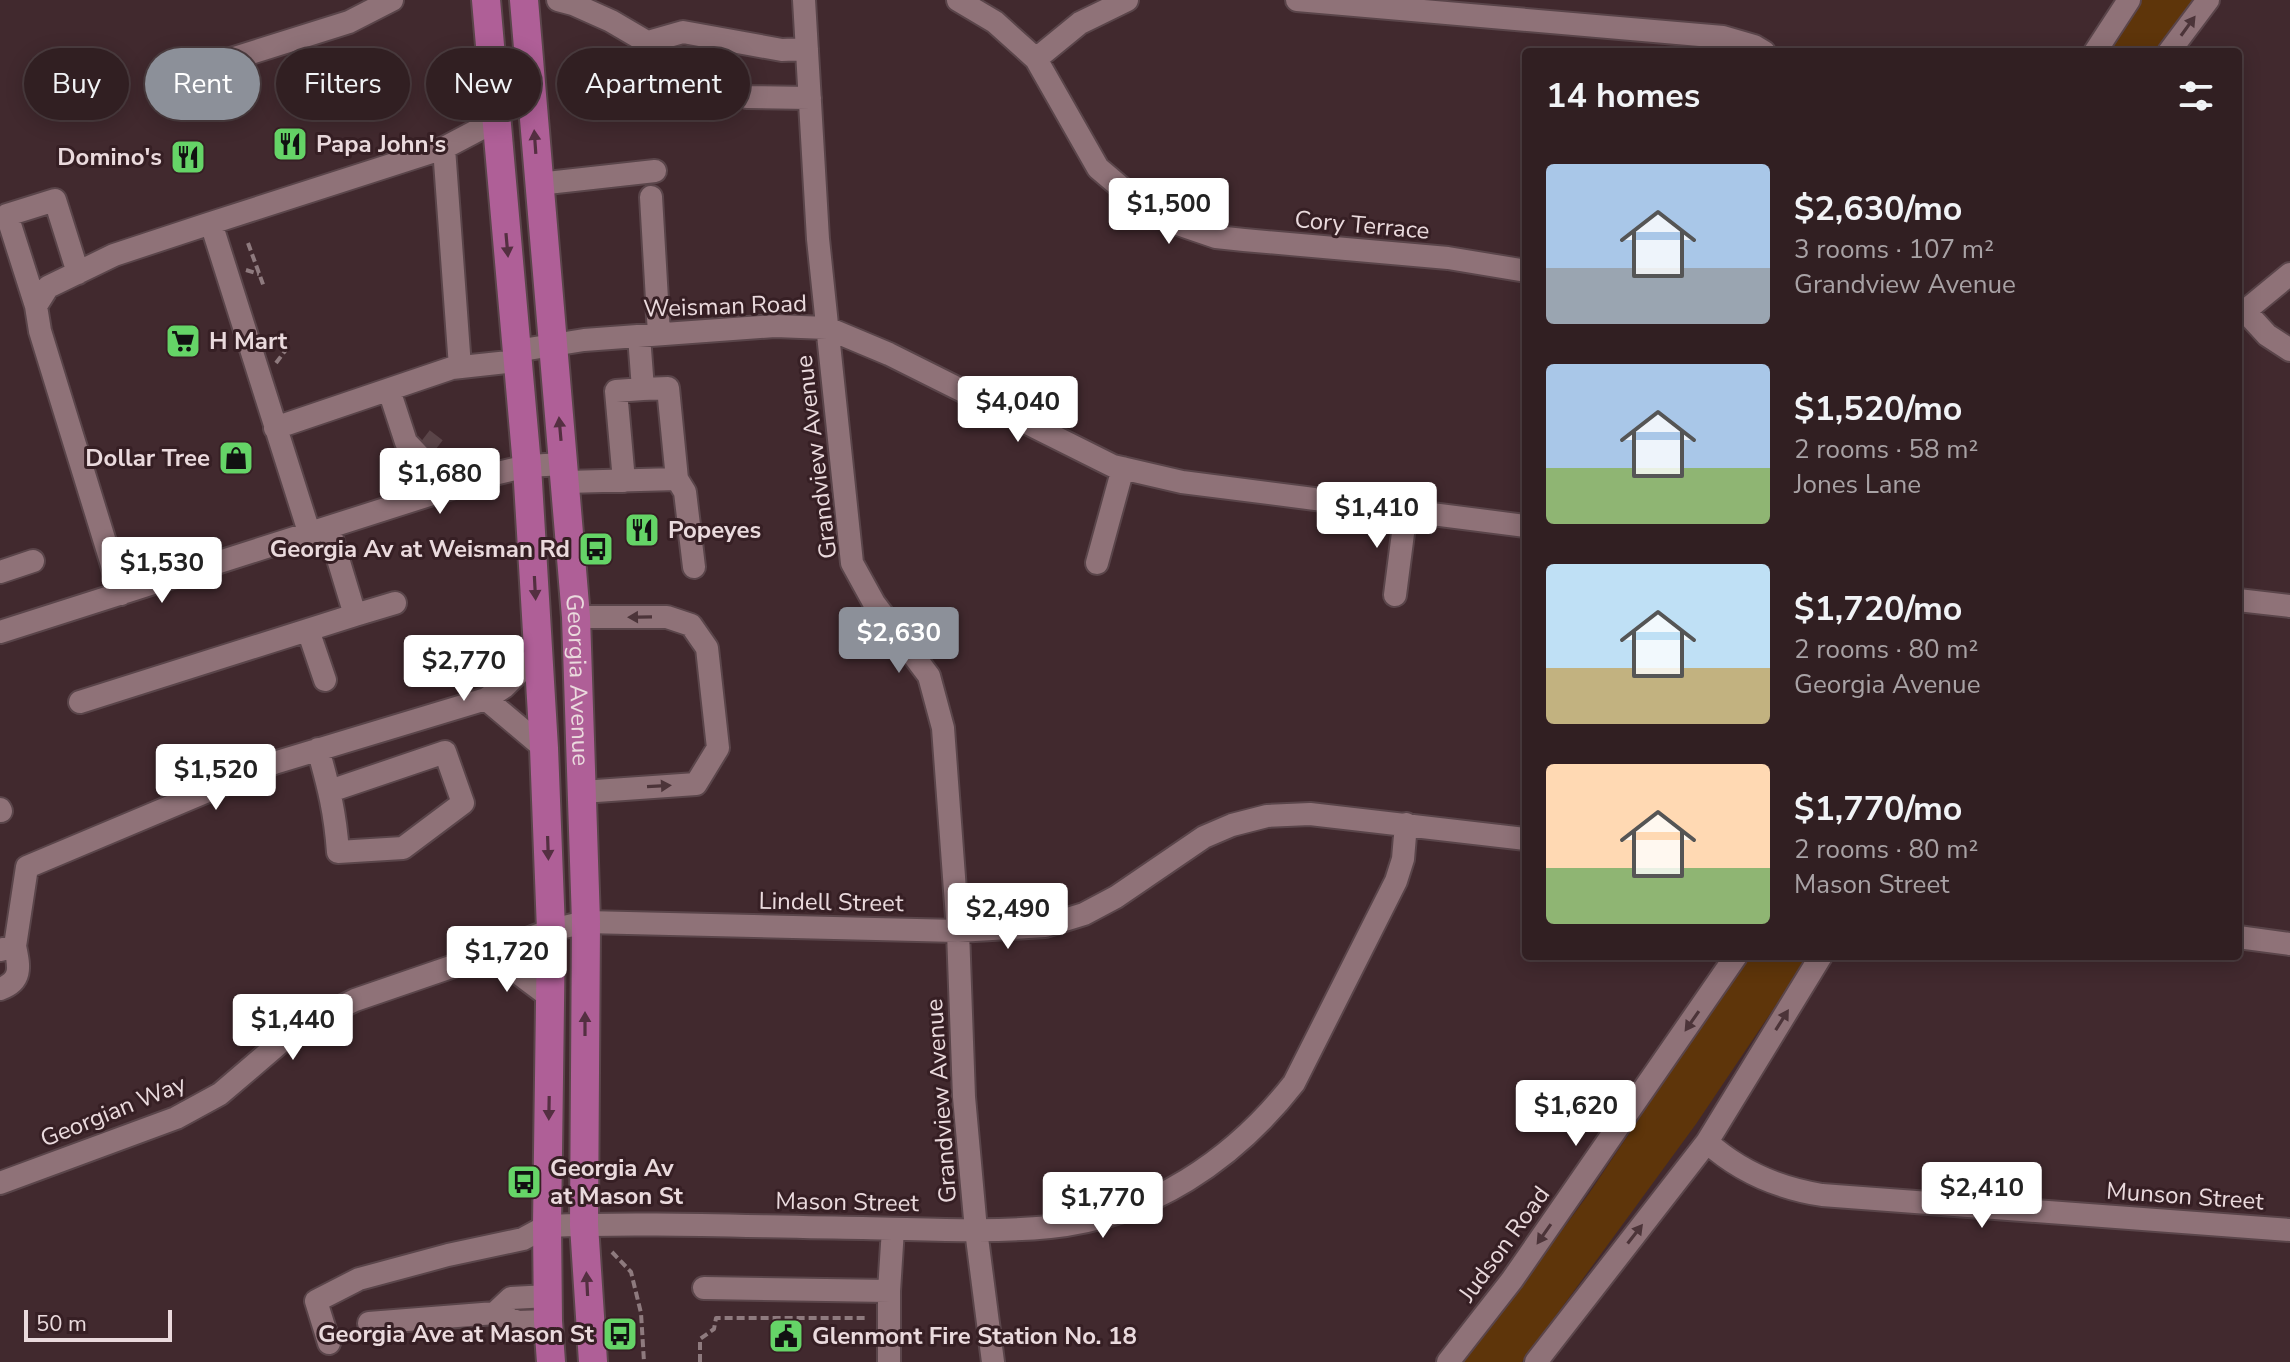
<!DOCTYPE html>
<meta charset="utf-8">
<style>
:root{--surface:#311f22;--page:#3d2c2f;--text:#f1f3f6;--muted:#a8a2a5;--line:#4c3d40;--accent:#8c9099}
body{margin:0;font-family:"Nunito Sans",sans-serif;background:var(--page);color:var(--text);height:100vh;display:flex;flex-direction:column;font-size:30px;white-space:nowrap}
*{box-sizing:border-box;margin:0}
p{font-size:26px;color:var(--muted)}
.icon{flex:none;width:44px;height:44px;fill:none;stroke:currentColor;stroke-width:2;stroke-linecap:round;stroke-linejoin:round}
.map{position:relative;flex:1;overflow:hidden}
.panel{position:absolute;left:1522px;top:48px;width:720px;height:912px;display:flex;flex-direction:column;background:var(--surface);border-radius:8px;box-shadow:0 4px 20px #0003,0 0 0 2px var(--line)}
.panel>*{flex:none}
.guide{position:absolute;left:24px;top:48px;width:760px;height:72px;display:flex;gap:16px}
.scale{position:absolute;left:24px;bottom:20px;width:148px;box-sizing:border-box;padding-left:8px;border:4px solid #eadadd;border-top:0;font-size:22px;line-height:28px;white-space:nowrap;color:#eadadd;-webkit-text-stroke:6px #361f24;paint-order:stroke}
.price{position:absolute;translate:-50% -68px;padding:0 18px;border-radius:8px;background:#fff;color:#222;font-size:26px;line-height:52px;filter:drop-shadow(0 2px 4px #0008)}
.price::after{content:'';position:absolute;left:50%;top:48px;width:24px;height:18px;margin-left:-12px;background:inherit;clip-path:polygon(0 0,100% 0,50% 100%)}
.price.current{background:var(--accent);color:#fff}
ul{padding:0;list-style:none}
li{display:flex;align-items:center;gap:24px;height:200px;padding:0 24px}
li span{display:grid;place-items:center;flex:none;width:224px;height:160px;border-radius:8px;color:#555}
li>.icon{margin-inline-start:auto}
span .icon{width:96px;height:96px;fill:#fffc;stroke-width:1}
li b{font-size:34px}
h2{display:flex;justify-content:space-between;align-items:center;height:96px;padding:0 24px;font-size:34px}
.chip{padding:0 28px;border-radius:36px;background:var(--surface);box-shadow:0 4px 20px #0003,0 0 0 2px var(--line);font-size:28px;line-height:72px}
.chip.current{background:var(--accent);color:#fff}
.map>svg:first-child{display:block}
.green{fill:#5e350a}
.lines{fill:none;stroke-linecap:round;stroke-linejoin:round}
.minor-tunnel{stroke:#5a4448;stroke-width:22;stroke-dasharray:22 11;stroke-linecap:butt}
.minor-casing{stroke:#5a454a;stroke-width:26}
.major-casing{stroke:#5a454a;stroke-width:32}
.path{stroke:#8e7a7e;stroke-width:4;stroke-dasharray:8 4;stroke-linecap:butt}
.minor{stroke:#8f7278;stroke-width:22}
.major{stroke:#af5f97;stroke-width:28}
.oneway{fill:#4c3439}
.oneway2{fill:#542f41}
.labels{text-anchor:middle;stroke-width:6;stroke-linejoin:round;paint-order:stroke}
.poi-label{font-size:24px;font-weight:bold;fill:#eadadd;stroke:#361f24;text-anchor:start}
.street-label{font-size:24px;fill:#eadadd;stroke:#361f24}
</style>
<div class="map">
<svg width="2290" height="1362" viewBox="0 0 2290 1362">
<rect width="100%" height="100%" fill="#41292e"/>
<path class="green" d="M2140 0H2196L2154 52H2103L2123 21Z
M1748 956H1809L1696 1124 1522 1362H1460L1528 1277 1590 1192Z"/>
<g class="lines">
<path class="minor-tunnel" d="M423 439 436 449"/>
<defs>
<path id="minor" d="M558 0 573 4 611 21 715 82 747 97 810 98
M804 0 818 239 852 563 874 603 929 676 943 728 958 931 964 1097 976 1230 993 1362
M958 0 995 22 1036 59
M1127 0 1080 23 1036 59 1098 168 1144 207 1178 224 1216 237 1244 240 1448 258 1526 271
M1297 0 1723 37 1754 46 1764 52
M648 42 683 32 782 50 807 49
M2095 52 2129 0
M2169 52 2208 0
M209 66 349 22 392 0
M444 148 460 367
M538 184 655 171
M651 197 659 334
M36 306 7 215 55 200 78 273
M2238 311H2245L2267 335 2290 350
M2245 311 2290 274
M516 351 584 340 678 333 775 326 827 328 889 354 1113 466 1182 482 1526 526
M389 390 406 442 450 488
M275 428 452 368 517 361
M677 479 685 492 694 567
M624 481 616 391 643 389
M566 482 677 479 668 388 643 389 639 336
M329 529 355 615 395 603
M310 535 211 223 444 148 480 129 495 115
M1097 563 1123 468
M0 572 33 561
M121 594 40 331 36 306 48 287 114 255 211 223
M1395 595 1406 510
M2238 600 2290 606
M576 617H667L691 625 707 648 718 748 696 784 582 792
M308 630 325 680
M0 632 498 473 527 466 564 464
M539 653 504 687 486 699 544 748
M80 702 355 615
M318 749C329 788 335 812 338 852L403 848 463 803 445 752 330 791
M0 809 1 811
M2238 937 2290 944
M0 950 15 946 27 867 274 763 486 699
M486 955 518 973 550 997
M0 989C23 981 19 966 15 946
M1707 1142C1740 1172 1778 1188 1822 1195L2290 1230
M0 1183 176 1118 220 1094 296 1029 355 1000 486 955 551 930 586 922 958 931 1045 926 1084 914 1116 897 1204 837 1232 825 1267 816 1310 814 1526 839
M704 1288 889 1291 893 1229
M495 1313 511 1298 548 1296
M369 1323 495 1313 518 1322 548 1321
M329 1343 316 1301 359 1279 448 1255 523 1239 547 1226C652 1222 758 1227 863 1228 925 1229 988 1233 1050 1227 1150 1217 1234 1160 1294 1083L1396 881 1403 859 1406 824
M889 1362V1291
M1448 1362 1512 1280 1736 956
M1536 1362 1707 1142 1821 956"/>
<g id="major">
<path d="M486 0 527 466 544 748 551 930 547 1226 548 1321 551 1362"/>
<path id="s1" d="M524 0 576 617 586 922 584 1225 593 1362"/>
</g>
</defs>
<use href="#minor" class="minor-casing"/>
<use href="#major" class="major-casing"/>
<path class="path" d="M467 50 448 52 453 108 473 107
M248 243 264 287
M246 270 259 274
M276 363 285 351 281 337
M612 1252 631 1272 641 1313 644 1362
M700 1362V1339L714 1329 716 1318H868"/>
<use href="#minor" class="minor"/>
<use href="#major" class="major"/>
</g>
<defs><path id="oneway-solid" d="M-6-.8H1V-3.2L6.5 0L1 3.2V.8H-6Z" transform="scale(2)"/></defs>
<g class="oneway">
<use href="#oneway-solid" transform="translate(2188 26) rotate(-54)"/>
<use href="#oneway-solid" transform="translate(640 617) rotate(179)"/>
<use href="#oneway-solid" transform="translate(659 786) rotate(-3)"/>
<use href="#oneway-solid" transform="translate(1782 1020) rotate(-58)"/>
<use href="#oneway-solid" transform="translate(1692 1021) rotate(125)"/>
<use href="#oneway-solid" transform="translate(1544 1234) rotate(125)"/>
<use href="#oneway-solid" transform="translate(1635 1234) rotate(-52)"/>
</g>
<g class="oneway2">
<use href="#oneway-solid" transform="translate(535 142) rotate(-94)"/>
<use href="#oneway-solid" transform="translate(507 245) rotate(85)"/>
<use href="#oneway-solid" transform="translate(560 429) rotate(-95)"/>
<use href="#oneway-solid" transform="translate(535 588) rotate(87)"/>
<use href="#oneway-solid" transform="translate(548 848) rotate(88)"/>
<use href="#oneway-solid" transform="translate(585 1024) rotate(-90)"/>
<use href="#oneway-solid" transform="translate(549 1108) rotate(91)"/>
<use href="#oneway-solid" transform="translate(587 1284) rotate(-93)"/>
</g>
<defs>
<symbol id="restaurant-square" viewBox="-11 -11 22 22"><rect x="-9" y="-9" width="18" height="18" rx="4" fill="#65d467" stroke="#361f24"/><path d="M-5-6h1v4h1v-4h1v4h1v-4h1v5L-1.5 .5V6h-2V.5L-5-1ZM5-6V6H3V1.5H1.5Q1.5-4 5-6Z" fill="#111"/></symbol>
<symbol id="supermarket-square" viewBox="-11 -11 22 22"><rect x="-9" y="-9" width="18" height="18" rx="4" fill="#65d467" stroke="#361f24"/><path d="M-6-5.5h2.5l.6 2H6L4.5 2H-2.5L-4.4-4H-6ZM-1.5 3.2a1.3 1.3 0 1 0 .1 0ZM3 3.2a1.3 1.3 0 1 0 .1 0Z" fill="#111"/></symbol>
<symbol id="shop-square" viewBox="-11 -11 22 22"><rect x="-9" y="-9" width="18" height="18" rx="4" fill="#65d467" stroke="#361f24"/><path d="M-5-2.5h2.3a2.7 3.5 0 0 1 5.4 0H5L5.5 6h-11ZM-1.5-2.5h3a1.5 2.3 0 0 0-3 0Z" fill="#111"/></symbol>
<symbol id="bus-square" viewBox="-11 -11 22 22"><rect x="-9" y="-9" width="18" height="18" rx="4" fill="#65d467" stroke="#361f24"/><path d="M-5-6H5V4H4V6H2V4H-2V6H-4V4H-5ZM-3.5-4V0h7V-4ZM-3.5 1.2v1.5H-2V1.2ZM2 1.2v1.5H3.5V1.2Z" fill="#111"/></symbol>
<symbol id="civic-square" viewBox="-11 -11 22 22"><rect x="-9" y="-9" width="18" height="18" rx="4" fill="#65d467" stroke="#361f24"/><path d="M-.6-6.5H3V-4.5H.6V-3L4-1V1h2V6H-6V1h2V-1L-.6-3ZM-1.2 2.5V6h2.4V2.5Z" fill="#111"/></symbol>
</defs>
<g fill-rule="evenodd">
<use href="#restaurant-square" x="270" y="124" width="40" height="40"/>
<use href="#restaurant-square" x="168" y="137" width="40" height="40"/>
<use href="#supermarket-square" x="163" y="321" width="40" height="40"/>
<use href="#shop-square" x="216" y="438" width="40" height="40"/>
<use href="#restaurant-square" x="622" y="510" width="40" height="40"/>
<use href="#bus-square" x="576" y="529" width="40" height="40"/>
<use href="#bus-square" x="504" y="1162" width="40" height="40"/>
<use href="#bus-square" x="600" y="1314" width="40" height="40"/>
<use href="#civic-square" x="766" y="1316" width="40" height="40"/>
</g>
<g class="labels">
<g class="poi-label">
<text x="316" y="152">Papa John's</text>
<text x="162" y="165" text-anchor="end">Domino's</text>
<text x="209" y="349">H Mart</text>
<text x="210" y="466" text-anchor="end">Dollar Tree</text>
<text x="668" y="538">Popeyes</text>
<text x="570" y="557" text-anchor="end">Georgia Av at Weisman Rd</text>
<text x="550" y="1176">Georgia Av<tspan x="550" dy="28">at Mason St</tspan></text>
<text x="594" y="1342" text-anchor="end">Georgia Ave at Mason St</text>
<text x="812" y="1344">Glenmont Fire Station No. 18</text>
</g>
<g class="street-label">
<text transform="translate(1362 225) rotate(5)" y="8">Cory Terrace</text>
<text transform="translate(725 306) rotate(-2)" y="8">Weisman Road</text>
<text transform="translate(816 457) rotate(-97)" y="8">Grandview Avenue</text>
<text dy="8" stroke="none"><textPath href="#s1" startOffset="682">Georgia Avenue</textPath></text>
<text transform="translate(831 902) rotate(1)" y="8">Lindell Street</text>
<text transform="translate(941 1101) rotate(-94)" y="8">Grandview Avenue</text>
<text transform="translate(113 1111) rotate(-22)" y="8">Georgian Way</text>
<text transform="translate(2185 1196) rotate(4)" y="8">Munson Street</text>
<text transform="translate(847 1202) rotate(1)" y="8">Mason Street</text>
<text transform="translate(1504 1244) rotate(-54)" y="8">Judson Road</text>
</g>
</g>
</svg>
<div class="scale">50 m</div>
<b class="price" style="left:1169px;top:246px">$1,500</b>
<b class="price" style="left:1018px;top:444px">$4,040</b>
<b class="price" style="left:440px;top:516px">$1,680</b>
<b class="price" style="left:1377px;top:550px">$1,410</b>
<b class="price" style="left:162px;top:605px">$1,530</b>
<b class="price current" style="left:899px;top:675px">$2,630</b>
<b class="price" style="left:464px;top:703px">$2,770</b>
<b class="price" style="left:216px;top:812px">$1,520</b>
<b class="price" style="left:1008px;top:951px">$2,490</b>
<b class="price" style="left:507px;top:994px">$1,720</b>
<b class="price" style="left:293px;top:1062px">$1,440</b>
<b class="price" style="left:1576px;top:1148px">$1,620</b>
<b class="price" style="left:1982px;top:1230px">$2,410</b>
<b class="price" style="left:1103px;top:1240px">$1,770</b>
<div class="guide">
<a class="chip">Buy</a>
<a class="chip current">Rent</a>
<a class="chip">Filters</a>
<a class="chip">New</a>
<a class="chip">Apartment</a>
</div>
<section class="panel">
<h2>14 homes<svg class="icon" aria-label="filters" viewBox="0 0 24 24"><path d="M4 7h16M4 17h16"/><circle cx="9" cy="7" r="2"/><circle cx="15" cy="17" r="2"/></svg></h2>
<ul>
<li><span style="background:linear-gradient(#a9c7e8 65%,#9aa5b1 0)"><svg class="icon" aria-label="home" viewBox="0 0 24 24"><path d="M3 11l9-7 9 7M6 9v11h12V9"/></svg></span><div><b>$2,630/mo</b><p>3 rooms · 107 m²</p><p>Grandview Avenue</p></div></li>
<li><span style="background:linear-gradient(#a9c7e8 65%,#8fb573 0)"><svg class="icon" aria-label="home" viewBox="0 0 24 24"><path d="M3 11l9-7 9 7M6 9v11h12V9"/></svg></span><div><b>$1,520/mo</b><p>2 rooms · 58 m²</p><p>Jones Lane</p></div></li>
<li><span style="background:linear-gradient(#bfe0f5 65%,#c2b280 0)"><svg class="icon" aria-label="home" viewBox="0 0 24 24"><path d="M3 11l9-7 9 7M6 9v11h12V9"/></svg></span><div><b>$1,720/mo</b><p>2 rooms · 80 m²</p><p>Georgia Avenue</p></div></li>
<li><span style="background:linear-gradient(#ffd9b3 65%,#8fb573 0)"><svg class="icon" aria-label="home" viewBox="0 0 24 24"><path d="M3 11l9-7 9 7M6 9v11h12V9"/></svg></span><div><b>$1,770/mo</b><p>2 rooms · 80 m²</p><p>Mason Street</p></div></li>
</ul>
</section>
</div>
